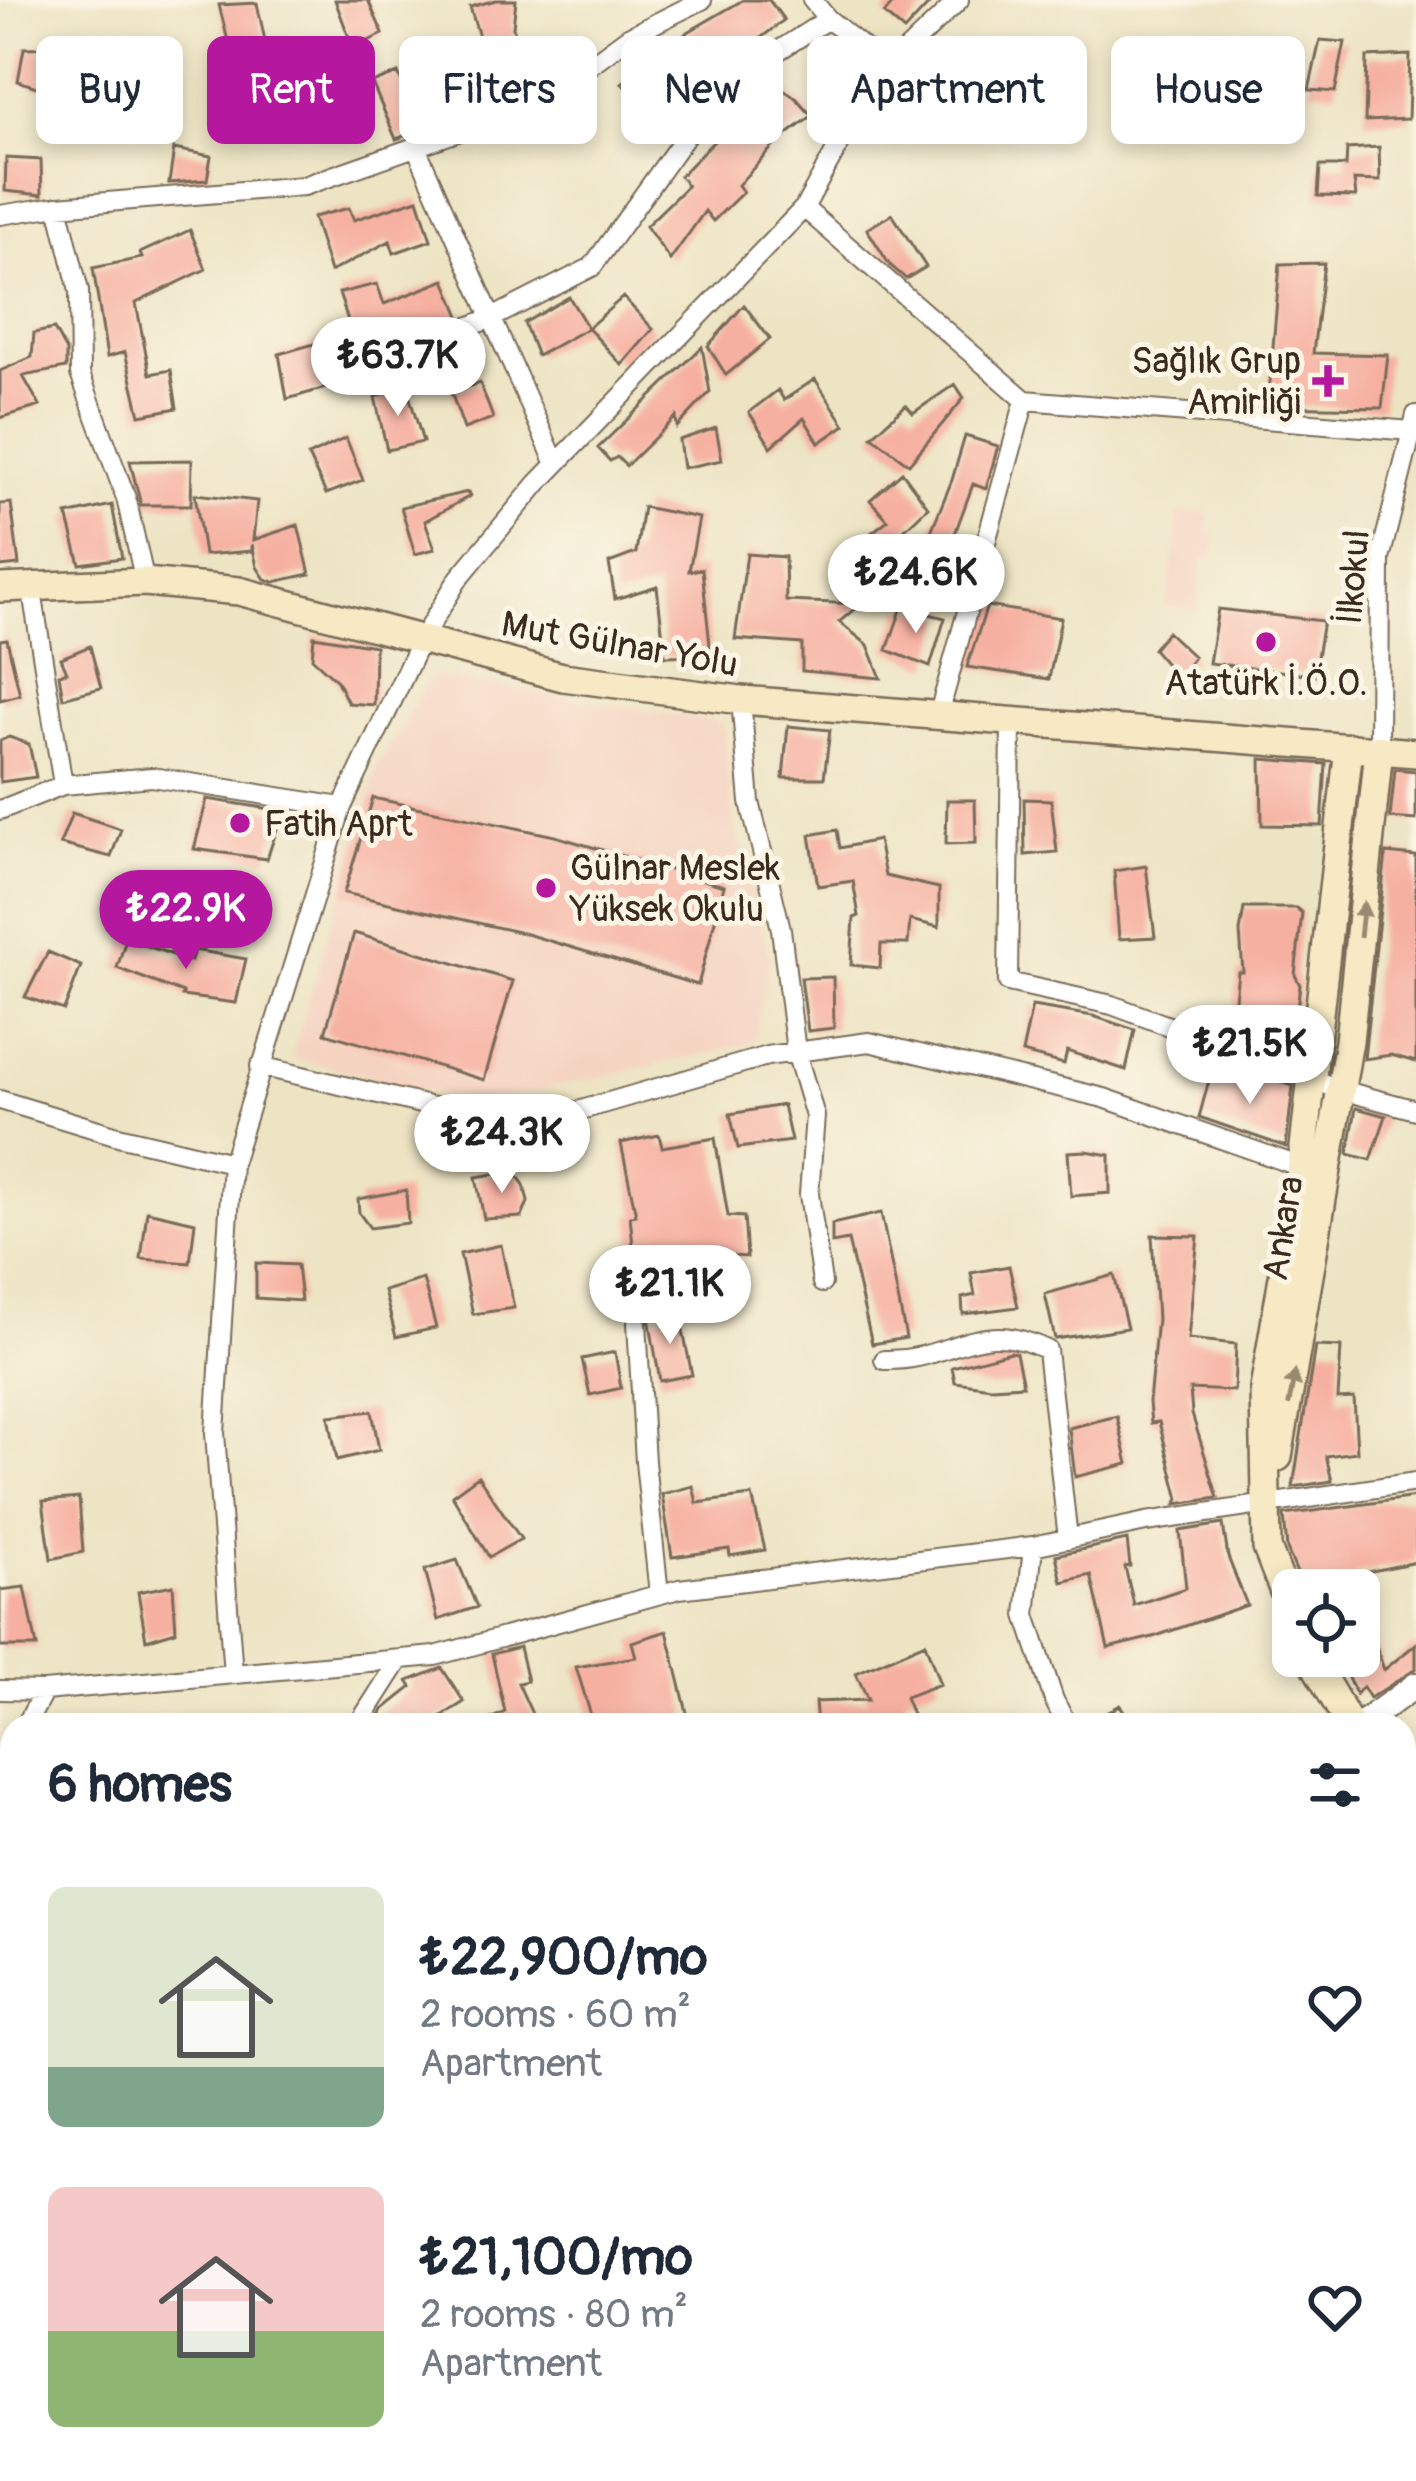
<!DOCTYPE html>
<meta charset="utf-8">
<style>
:root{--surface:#fff;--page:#f6f6f7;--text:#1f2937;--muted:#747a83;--accent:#b5179e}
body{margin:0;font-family:Pangolin,sans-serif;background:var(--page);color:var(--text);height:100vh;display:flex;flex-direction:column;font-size:45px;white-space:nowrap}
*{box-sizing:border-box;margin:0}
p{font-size:39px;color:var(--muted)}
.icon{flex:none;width:66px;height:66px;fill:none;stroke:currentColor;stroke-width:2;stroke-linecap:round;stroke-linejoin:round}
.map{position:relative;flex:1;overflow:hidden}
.sheet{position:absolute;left:0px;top:1713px;width:1416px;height:768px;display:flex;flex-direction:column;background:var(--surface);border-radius:36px 36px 0 0;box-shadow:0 6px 18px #0003}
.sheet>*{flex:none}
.top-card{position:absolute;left:36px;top:36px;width:1344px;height:108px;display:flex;gap:24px}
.tools{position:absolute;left:1272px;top:1569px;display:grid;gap:24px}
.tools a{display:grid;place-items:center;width:108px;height:108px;border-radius:18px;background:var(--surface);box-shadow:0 6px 18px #0003;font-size:60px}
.price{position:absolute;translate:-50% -102px;padding:0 27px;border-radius:42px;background:#fff;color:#222;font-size:39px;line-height:78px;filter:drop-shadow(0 3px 6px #0008)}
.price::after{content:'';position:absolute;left:50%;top:72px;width:36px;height:27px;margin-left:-18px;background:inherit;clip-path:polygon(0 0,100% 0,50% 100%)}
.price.current{background:var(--accent);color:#fff}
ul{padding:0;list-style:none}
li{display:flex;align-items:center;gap:36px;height:300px;padding:0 48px}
li span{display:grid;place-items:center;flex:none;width:336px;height:240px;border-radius:18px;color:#555}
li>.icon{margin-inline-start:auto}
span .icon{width:144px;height:144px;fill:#fffc;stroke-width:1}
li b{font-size:51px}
h2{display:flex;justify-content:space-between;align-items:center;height:144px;padding:0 48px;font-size:51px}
.chip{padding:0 42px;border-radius:18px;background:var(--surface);box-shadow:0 6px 18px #0003;font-size:42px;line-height:108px}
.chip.current{background:var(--accent);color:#fff}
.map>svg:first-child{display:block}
.built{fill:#f5d3c1}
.building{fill:#f6b0a1}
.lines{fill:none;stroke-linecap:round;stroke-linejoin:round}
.minor-casing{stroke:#796b58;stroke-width:22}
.tertiary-casing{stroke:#796b58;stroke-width:28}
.secondary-casing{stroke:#796b58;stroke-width:32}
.minor{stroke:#fff;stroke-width:18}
.tertiary{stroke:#fff;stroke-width:24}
.secondary{stroke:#f6e9c3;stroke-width:27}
.oneway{fill:#988a70}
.poi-dot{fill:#b5179e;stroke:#fcf5e5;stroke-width:4.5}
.labels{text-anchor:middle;stroke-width:10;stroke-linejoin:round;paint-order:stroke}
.poi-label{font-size:36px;fill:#3b2a1e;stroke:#fcf5e5;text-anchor:start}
.street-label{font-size:36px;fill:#3b2a1e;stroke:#fcf5e5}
</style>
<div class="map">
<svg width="1416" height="2481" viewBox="0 0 1416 2481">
<rect width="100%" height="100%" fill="#fcf5e5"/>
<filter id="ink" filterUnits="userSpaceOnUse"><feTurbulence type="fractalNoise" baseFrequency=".00833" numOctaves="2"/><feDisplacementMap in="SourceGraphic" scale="24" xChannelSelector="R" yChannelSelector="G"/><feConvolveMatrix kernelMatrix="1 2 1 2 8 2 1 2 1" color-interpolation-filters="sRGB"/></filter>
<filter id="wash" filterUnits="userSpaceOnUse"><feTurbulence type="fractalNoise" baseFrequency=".004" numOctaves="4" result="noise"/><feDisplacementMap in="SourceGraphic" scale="48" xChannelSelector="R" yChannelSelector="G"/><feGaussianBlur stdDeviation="2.7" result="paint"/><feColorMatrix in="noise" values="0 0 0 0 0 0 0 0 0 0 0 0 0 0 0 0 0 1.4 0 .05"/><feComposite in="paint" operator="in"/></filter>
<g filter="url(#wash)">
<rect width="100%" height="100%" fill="#ede4c4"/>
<path class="built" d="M1179 512 1209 514 1207 534 1216 535 1213 558 1204 559 1197 610 1166 607Z
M431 675 724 723 733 819 770 957 754 1043 480 1103 292 1058 375 772Z"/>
<g id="blocks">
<path class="building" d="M335 0H368L383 34 353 48Z
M496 0H516L513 27 522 53 489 70 470 7Z
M743 0H769L784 20 683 98 686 102 654 123 622 83 688 32Z
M896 0H933L904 31 884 14Z
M257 3 267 50 232 57 219 5Z
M1320 40 1345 42 1335 92 1309 90Z
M61 47 58 94 18 81 24 48Z
M1410 55 1408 119 1365 121 1367 57Z
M108 62 166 66V71L125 80 127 96 99 94Z
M398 73 421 130 396 139 372 83Z
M272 87 271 119 224 118 225 90Z
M781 88 796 98 812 116 778 141 738 185 743 192 713 221 705 211 670 260 646 226 687 186 680 176 705 150 739 117 742 121Z
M1379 147 1380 181 1354 180 1356 197 1318 196 1320 166H1346L1347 149Z
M174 149 211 156 207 180 169 183Z
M6 158 41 160 42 195 5 191Z
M418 199 431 240 394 253 390 241 330 272 313 217 349 208 354 220Z
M892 214 926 267 906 279 889 264 867 229Z
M190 230 206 269 136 303 150 374 171 370 177 408 140 415 125 352 107 357 93 268 142 258 140 253Z
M1324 263 1313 353 1388 355 1382 408 1268 406 1280 264Z
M445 280 460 316 422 330 420 324 331 356 340 384 287 399 279 354 352 333 339 293 377 284 384 304Z
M569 297 588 328 537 356 524 323Z
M623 297 653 329 622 365 588 328Z
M744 305 770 339 726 375 708 346Z
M54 329 66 351V368L23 376 40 406 0 418V371L32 357 34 333Z
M702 347 710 392 677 427 676 417 626 466 617 457 610 461 598 448Z
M815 379 845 425 819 443 804 418 771 447 749 412 778 390 784 400Z
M480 383 493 418 464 429 451 392Z
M955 384 964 398 909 464 872 436 906 405 913 413Z
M406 385 423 442 387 450 375 397Z
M716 428 722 460 683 468 679 440Z
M965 436 998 446 986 489 973 484 954 536 970 541 955 570 919 561 952 480Z
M346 438 363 480 326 494 308 456Z
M192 460 191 505H141L130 461Z
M902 472 928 507 882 551 900 574 863 603 831 564 888 520 870 500Z
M468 492 470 496 425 521 435 549 415 554 401 507Z
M195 494 257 501 253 540 298 525 310 574 274 582 265 579 257 567 252 544V551L204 555Z
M11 503 19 565 0 567V504Z
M112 505 122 558 80 564 67 515Z
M643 507 699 518 689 571 702 569 711 655 665 656 657 586 615 599 609 563 636 553Z
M747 554 785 557 786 601 861 604 839 622 868 645 881 678 802 671V644L735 639Z
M987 606 1061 618 1049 679 967 667Z
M902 607 945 618 930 667 887 650Z
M1218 609 1323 621 1314 675 1209 663Z
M1167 632 1194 657 1178 678 1153 649Z
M314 636 375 646 374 705 348 703 337 681 312 658Z
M7 639 20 695 0 700V640Z
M90 646 101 688 63 698 59 674 67 672 61 658Z
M788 726 830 730 824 778H783Z
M9 737 29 744 36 777 0 782V741Z
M1261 759 1326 764 1322 826 1262 825Z
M1395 769 1416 771V820L1390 818Z
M373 798 555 836 724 886 698 985 523 933 344 893Z
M207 799 283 811 267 859 194 849Z
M1024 799 1051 800 1057 852 1025 855Z
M947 800H975L976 843 946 844Z
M72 813 121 829 111 857 60 844Z
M837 830 840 848 878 840 885 876 939 888V927L910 920 908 944H881L880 968 851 965 854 918 859 916 853 881 818 886 810 835Z
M1386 853 1416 856V1062L1391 1055 1364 1059Z
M1146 866 1155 937 1119 939 1114 871Z
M1244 908H1296L1302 913 1295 975 1300 985 1295 1023 1237 1018 1235 999 1238 972H1243L1240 932Z
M354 933 513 981 484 1080 325 1033Z
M126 939 191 961 194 950 246 959 236 1003 182 996 183 993 117 968Z
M48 952 81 966 64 1010 25 997Z
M833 977 834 1028 808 1031 801 978Z
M1032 1006 1093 1016 1135 1030 1126 1070 1067 1051 1064 1064 1022 1053Z
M1260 1074 1293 1086 1286 1147 1199 1117 1210 1077 1257 1085Z
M783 1105 791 1141 738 1148 730 1114Z
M1356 1108 1386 1116 1371 1160 1348 1154Z
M659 1135 662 1147 715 1138 728 1216 744 1217 747 1257 672 1252 674 1261 635 1265 630 1216 636 1215 621 1143Z
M1086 1151 1110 1155V1193L1071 1196 1068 1152Z
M514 1171 524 1185 528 1202 522 1217 484 1219 476 1177Z
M406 1190 408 1223 370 1228 359 1213 358 1199Z
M147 1211 195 1222 190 1263 141 1259Z
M881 1213 906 1338 872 1344 848 1240 832 1243V1224Z
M1152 1235 1198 1236 1188 1339 1236 1344 1234 1391 1190 1389 1192 1414 1218 1498 1176 1504 1179 1499 1159 1422 1151 1423 1149 1402 1157 1319Z
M501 1245 514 1308 473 1314 460 1254Z
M256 1263 297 1265 301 1301 256 1298Z
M1009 1266 1018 1307 963 1314 962 1298 975 1295 971 1273Z
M1114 1275 1127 1328 1055 1339 1045 1294Z
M423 1279 436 1328 396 1337 384 1291Z
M679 1311 692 1375 660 1381 649 1318Z
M1315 1346 1341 1347 1338 1399 1354 1398 1357 1452 1326 1456 1332 1481 1293 1487Z
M615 1352 621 1388 590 1395 582 1359Z
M1010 1352 1016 1353 1023 1385 991 1387 955 1382 952 1367Z
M372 1411 379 1450 337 1460 329 1416Z
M1117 1416 1128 1464 1075 1477 1069 1428Z
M478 1476 521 1539 489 1557 452 1495Z
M693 1486 697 1503 752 1496 765 1550 730 1556 729 1549 672 1557 662 1494Z
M1416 1497V1562L1353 1575 1358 1590H1304L1287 1549 1284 1515Z
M79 1498 83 1552 51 1559 43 1501Z
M1223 1524 1228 1557 1247 1605 1153 1637 1108 1648 1091 1575 1062 1582 1056 1555 1127 1540 1130 1566 1125 1567 1134 1605 1186 1588 1180 1531Z
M457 1560 477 1607 438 1620 425 1570Z
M173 1585 176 1631 146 1640 138 1592Z
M25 1587 37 1647H0V1590Z
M1362 1603 1384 1670 1416 1644V1669L1370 1698 1363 1687 1356 1694 1337 1656H1359V1604Z
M667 1631 690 1725H594L576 1667 636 1657 632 1642Z
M925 1643 940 1684 905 1697 913 1717 889 1725H817L815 1702 868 1700 856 1673Z
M519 1647 527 1681 518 1683 537 1725H477L505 1712 492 1654Z
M442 1668 464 1702 428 1725H374L383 1710 412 1687 408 1681Z
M1120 1705 1133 1725H1088Z"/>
</g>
</g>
<g filter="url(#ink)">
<use href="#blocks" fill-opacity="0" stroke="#796b58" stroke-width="3"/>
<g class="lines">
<defs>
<path id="minor" d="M812 0 828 19 889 68
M416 147 556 464
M58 206 79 291 80 374 126 498 145 582
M804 208 1025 400 1412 431
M0 215 58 206 304 186 537 104 628 37 702 0
M354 369 492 318 592 267 685 137 753 67 828 19
M31 585 63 785
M741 700 750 802 781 929 796 1052 815 1116 809 1194 822 1283
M938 717 1025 400
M1011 722 1008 982 1112 1005 1341 1090 1416 1110
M1379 749 1380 559 1416 415
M0 810 63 785 152 777 342 807
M260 1066 488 1120 578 1111 767 1056 869 1042 1104 1098 1307 1169
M0 1100 118 1136 232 1163
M637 1323 645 1462 659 1594
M884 1360C951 1362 978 1315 1047 1350L1068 1539
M1033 1546 1026 1615 1054 1700 1067 1725
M233 1674 215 1433 232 1163 342 807 421 640 459 578 537 484 804 208 873 83 959 0
M0 1690 44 1691 435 1656 679 1589 1033 1546 1146 1522 1416 1482
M26 1725 44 1691
M358 1725 400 1659
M0 1772 12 1750
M0 1869 12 1870
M1404 1947 1416 1938
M0 2245 12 2241
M1404 2375 1416 2396
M1404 2435 1416 2426
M1057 2469 1068 2481
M1341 2481 1357 2469"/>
<path id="tertiary" d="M1360 1725 1416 1685
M353 2481 372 2469"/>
<path id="secondary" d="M0 588 145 582 239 591 563 677 741 700 1416 753
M1278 1457 1349 1041 1379 749
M1293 1615 1267 1548 1264 1389 1302 1165 1349 747
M1310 1656 1350 1725
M1404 1805 1416 1823"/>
</defs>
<use href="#minor" class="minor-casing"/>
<use href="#tertiary" class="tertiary-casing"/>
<use href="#secondary" class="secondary-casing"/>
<use href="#minor" class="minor"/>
<use href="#tertiary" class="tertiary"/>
<use href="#secondary" class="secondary"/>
</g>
<defs><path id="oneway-solid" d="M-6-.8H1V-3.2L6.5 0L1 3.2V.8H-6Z" transform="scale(3)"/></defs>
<g class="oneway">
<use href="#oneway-solid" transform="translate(1362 919) rotate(-84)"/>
<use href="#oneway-solid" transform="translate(1292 1388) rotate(-79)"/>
</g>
</g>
<g class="poi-dot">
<path d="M1322 363h12v12h12v12h-12v12h-12v-12h-12v-12h12z"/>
<circle cx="1266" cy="642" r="12"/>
<circle cx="240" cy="823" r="12"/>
<circle cx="546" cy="888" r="12"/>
</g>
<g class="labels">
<g class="poi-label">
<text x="1301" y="373" text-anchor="end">Sağlık Grup<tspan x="1301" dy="41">Amirliği</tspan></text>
<text x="1266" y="695" text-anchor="middle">Atatürk İ.Ö.O.</text>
<text x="264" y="836">Fatih Aprt</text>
<text x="570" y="880">Gülnar Meslek<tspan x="570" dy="41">Yüksek Okulu</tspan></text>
</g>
<g class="street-label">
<text transform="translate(1352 577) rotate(-85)" y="13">İlkokul</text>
<text transform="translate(620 643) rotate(10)" y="13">Mut Gülnar Yolu</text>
<text transform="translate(1282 1228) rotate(-81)" y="13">Ankara</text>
</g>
</g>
</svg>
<div class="tools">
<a><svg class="icon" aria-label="locate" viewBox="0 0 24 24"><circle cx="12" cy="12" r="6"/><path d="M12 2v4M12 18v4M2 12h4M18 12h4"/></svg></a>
</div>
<b class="price" style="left:398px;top:419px">₺63.7K</b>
<b class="price" style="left:916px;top:636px">₺24.6K</b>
<b class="price current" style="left:186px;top:972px">₺22.9K</b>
<b class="price" style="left:1250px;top:1107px">₺21.5K</b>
<b class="price" style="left:502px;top:1196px">₺24.3K</b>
<b class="price" style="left:670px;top:1347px">₺21.1K</b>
<div class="top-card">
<a class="chip">Buy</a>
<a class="chip current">Rent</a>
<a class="chip">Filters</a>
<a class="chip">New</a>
<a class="chip">Apartment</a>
<a class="chip">House</a>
</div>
<section class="sheet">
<h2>6 homes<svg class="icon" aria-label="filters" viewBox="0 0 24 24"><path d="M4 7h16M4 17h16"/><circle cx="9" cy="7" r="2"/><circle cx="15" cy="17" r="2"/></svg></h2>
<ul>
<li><span style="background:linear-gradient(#dfe7d0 75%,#7fa58c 0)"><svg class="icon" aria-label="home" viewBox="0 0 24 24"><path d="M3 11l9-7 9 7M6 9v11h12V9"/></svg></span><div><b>₺22,900/mo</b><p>2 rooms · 60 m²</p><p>Apartment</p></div><svg class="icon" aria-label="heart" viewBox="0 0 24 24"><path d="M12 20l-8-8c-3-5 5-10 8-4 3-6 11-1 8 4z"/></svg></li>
<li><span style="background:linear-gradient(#f6c9c9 60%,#8fb573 0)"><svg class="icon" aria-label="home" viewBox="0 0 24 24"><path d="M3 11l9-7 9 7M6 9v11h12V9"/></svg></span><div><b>₺21,100/mo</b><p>2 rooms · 80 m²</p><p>Apartment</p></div><svg class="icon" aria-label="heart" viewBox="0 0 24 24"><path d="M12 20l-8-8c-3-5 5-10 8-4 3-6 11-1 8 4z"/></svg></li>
</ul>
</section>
</div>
